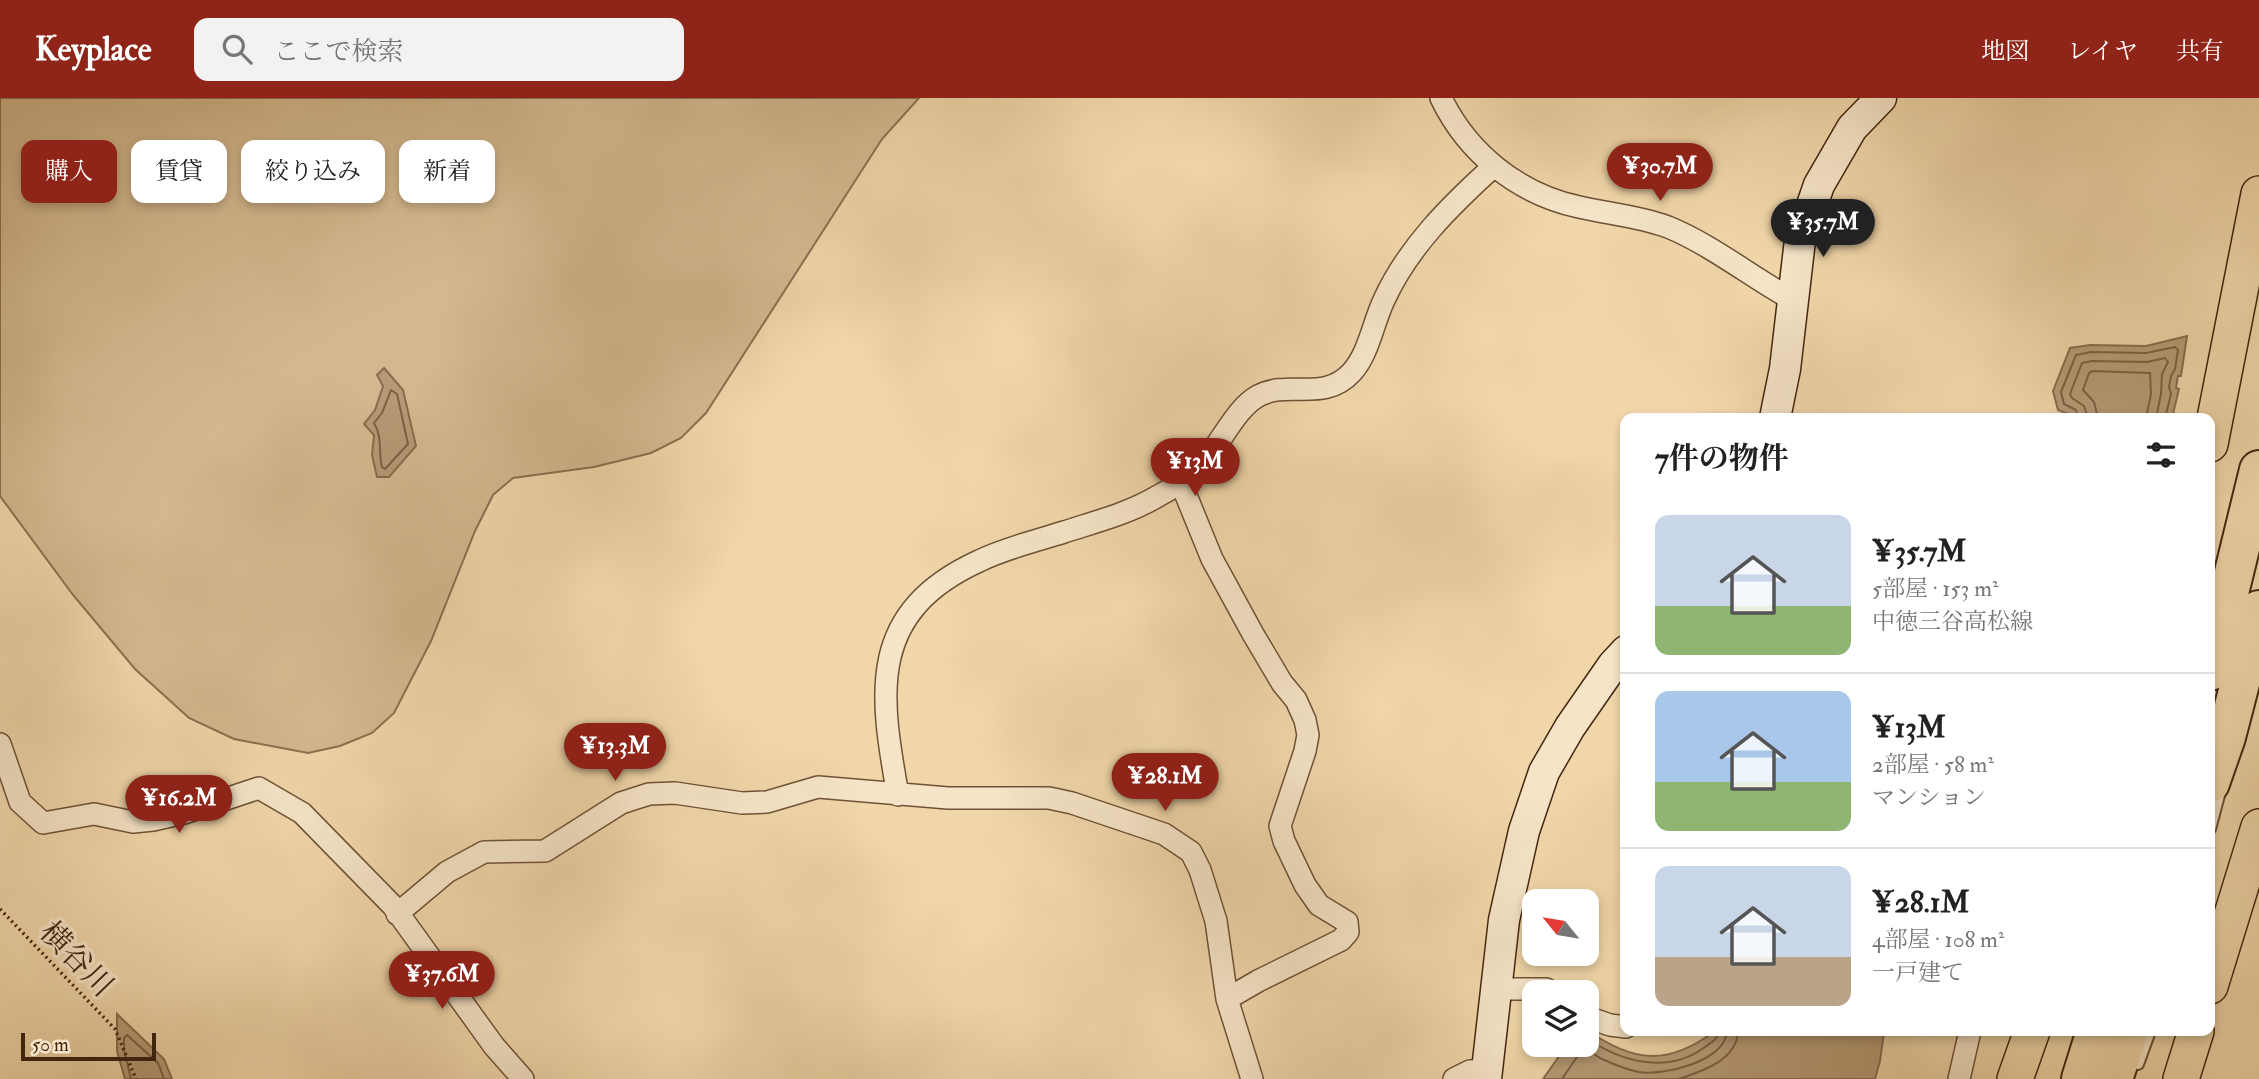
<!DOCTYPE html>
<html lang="ja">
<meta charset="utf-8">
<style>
:root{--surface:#fff;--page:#f2f2f2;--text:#222;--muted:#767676;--line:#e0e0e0;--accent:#8f2418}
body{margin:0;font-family:"IM FELL Double Pica","Noto Serif JP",serif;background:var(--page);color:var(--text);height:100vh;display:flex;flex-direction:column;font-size:26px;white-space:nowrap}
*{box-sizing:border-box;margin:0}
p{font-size:23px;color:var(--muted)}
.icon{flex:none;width:38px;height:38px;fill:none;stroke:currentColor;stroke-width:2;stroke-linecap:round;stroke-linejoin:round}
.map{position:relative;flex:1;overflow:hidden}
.panel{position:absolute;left:1620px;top:315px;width:595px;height:623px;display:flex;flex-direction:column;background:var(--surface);border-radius:14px;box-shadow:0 4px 10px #0003}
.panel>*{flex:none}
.banner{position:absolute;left:21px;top:42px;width:665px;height:63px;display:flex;gap:14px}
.needle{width:46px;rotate:300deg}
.tools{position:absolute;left:1522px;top:791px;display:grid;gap:14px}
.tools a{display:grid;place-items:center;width:77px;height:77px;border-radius:14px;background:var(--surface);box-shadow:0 4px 10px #0003;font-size:35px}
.scale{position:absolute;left:21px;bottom:18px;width:135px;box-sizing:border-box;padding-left:7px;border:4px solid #442610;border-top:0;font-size:19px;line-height:24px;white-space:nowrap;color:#442610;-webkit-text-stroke:5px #f5e4c7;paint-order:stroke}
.price{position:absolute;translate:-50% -60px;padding:0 16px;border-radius:24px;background:var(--accent);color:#fff;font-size:23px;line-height:46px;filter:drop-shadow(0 2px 4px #0008)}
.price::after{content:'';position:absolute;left:50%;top:42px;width:21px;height:16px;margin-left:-10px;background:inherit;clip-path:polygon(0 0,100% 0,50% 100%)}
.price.on{background:#222;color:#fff}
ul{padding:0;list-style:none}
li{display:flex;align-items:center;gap:21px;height:175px;padding:0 35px}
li+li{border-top:2px solid var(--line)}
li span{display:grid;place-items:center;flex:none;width:196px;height:140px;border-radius:14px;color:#555}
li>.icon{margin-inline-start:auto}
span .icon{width:84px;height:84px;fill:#fffc;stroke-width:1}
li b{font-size:30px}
h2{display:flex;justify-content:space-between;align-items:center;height:84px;padding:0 35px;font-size:30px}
.chip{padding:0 24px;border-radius:14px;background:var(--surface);box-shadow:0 4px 10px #0003;font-size:24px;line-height:63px}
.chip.on{background:var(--accent);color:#fff}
header{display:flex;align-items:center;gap:42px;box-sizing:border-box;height:98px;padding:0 35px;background:var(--accent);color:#fff}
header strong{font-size:33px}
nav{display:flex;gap:38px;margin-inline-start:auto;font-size:24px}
.search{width:490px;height:63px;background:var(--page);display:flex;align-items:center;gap:18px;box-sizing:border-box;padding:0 24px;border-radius:14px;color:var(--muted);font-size:26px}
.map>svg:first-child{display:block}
.green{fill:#d3b88f;stroke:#8c6f50;stroke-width:2}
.water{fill:#b69a75;stroke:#886c4d;stroke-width:2}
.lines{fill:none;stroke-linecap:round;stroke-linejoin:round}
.shore{stroke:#7d6042;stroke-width:2}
.service-casing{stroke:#6f5236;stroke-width:14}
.minor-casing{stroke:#6f5236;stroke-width:24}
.secondary-casing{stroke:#442610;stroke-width:33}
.trunk-casing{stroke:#442610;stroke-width:38}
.motorway-casing{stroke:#442610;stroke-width:42}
.path{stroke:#442610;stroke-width:3.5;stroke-dasharray:2 3.5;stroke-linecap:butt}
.service{stroke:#f5e4c7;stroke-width:10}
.minor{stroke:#f5e4c7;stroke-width:21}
.secondary{stroke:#f5e4c7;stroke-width:30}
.trunk{stroke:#f0d6a9;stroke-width:35}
.motorway{stroke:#f0d6a9;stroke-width:38}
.labels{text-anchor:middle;stroke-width:7;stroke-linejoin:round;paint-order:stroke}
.street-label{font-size:30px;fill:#442610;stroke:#f5e4c7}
</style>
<header>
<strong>Keyplace</strong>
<div class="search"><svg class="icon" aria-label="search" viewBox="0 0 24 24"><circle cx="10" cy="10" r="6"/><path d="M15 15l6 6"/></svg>ここで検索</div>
<nav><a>地図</a><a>レイヤ</a><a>共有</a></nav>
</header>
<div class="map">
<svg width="2259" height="981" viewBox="0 0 2259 981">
<rect width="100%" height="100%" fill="#f0d6a9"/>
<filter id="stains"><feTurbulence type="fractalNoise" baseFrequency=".00286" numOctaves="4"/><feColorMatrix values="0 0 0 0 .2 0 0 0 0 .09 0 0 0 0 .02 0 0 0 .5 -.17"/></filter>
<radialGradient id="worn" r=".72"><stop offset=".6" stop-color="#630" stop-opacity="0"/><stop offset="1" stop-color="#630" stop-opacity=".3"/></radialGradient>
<path class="green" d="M0 0H919L882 41 706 315 681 340 651 355 594 369 513 380 493 397 475 433 431 543 394 615 372 635 340 648 308 655 234 641 189 620 135 571 73 497 0 398Z"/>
<path class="water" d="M2187 238 2181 278H2178L2176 290 2179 291 2172 320C2154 320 2137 318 2120 318 2095 319 2082 322 2058 312L2053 293 2070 250 2090 247 2146 248Z
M384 270 403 292 416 348 389 379H377L372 357 374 337 364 326 375 312 383 288 377 277Z
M117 916 164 961 172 981H125L117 953Z
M1587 932C1634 965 1668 968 1715 933L1884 934 1880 963 1875 981H1543L1567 947H1587Z"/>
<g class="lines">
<path class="shore" d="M391 292 397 296 408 346 385 371 382 369C378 353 383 340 374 325L382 315Z
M2079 320 2076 312 2064 306 2061 294 2076 257 2091 254 2146 255 2175 249 2178 252 2175 271 2171 278 2169 289 2171 296 2165 320
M2088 320 2084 308 2072 300 2070 296 2082 265 2092 263 2147 264 2165 260 2168 264 2162 276 2161 296 2156 320
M2098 320 2094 304 2083 292 2089 275 2093 273 2150 275 2151 296 2146 320
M1587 940C1622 965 1669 976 1705 949 1712 944 1718 941 1719 933
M131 981 124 952V940L127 937 158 965 164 981
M1562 981 1583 950C1590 952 1595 958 1602 961 1613 966 1627 972 1639 974 1664 978 1726 963 1727 933
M1679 981C1703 973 1737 962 1738 933"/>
<defs>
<path id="service" d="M2210 731 2221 690
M2138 966 2150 933"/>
<path id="minor" d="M1441 0C1468 56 1519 96 1579 109 1609 116 1638 118 1668 129 1712 147 1751 179 1793 202
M1181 385 1212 461 1253 536 1282 585 1296 602 1305 622 1308 637 1305 653 1280 728 1284 743 1305 787 1319 807 1347 824 1348 834 1341 842 1258 883 1227 901
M0 646 20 704 43 725 94 716 133 724 153 722 184 715 259 690 302 715 393 808 494 948 523 981
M898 697C879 593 868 514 979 463 1005 450 1036 443 1064 434 1095 424 1130 415 1158 398 1175 389 1192 378 1204 363 1222 344 1235 311 1258 298 1289 281 1324 305 1352 274 1369 255 1373 225 1384 202 1408 149 1451 107 1494 68
M397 816 447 774 484 754 545 753 621 705 649 696 675 695 742 705 767 704 818 689 948 700H1049L1072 705 1164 736 1191 754 1200 772 1216 823 1227 901 1252 981
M1497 891H1546L1552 894
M1587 919 1610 927 1626 929
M1454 981 1470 973 1487 972
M1959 981 1970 933"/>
<path id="secondary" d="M1775 320 1785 271 1800 142 1819 87 1852 30 1881 0
M1486 981 1504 822 1524 733 1544 674 1570 629 1613 567 1626 553"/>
<path id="trunk" d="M2210 346 2259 96
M2210 888 2259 729
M2015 981 2032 933
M2181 981 2196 933"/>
<path id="motorway" d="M2210 573 2259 372
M2210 685 2226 639 2259 512
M2081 981 2096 933
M2113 981 2129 933"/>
</defs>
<use href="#service" class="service-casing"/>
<use href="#minor" class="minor-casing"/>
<use href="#secondary" class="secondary-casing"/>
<use href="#trunk" class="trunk-casing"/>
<use href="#motorway" class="motorway-casing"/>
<path class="path" d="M0 811 115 931 136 981"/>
<use href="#service" class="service"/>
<use href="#minor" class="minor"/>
<use href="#secondary" class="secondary"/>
<use href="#trunk" class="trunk"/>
<use href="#motorway" class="motorway"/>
</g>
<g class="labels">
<g class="street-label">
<text transform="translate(77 861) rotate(46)" y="10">横谷川</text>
</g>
</g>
<rect width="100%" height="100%" filter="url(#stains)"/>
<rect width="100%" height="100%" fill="url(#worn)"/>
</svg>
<div class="tools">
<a><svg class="needle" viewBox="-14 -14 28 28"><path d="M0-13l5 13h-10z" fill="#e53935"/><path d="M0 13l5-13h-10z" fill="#767676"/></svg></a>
<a><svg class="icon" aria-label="layers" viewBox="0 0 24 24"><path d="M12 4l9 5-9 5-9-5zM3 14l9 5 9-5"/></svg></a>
</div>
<div class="scale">50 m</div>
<b class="price" style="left:1660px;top:105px">¥30.7M</b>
<b class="price on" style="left:1823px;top:161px">¥35.7M</b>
<b class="price" style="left:1195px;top:400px">¥13M</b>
<b class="price" style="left:615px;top:685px">¥13.3M</b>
<b class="price" style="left:1165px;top:715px">¥28.1M</b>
<b class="price" style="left:179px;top:737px">¥16.2M</b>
<b class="price" style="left:442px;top:913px">¥37.6M</b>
<div class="banner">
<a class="chip on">購入</a>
<a class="chip">賃貸</a>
<a class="chip">絞り込み</a>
<a class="chip">新着</a>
</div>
<section class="panel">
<h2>7件の物件<svg class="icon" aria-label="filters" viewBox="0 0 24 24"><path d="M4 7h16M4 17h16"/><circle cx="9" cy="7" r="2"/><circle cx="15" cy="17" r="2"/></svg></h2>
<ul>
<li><span style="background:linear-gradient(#c9d6e8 65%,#8fb573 0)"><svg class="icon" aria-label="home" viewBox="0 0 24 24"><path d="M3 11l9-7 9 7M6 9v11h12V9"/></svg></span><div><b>¥35.7M</b><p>5部屋 · 153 m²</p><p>中徳三谷高松線</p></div></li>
<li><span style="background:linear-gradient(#a9c7e8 65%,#8fb573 0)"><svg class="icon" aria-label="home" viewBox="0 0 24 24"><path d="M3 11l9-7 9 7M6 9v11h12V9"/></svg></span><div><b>¥13M</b><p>2部屋 · 58 m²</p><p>マンション</p></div></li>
<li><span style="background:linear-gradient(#c9d6e8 65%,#b9a48a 0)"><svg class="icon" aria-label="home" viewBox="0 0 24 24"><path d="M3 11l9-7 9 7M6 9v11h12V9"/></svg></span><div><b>¥28.1M</b><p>4部屋 · 108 m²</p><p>一戸建て</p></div></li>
</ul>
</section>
</div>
